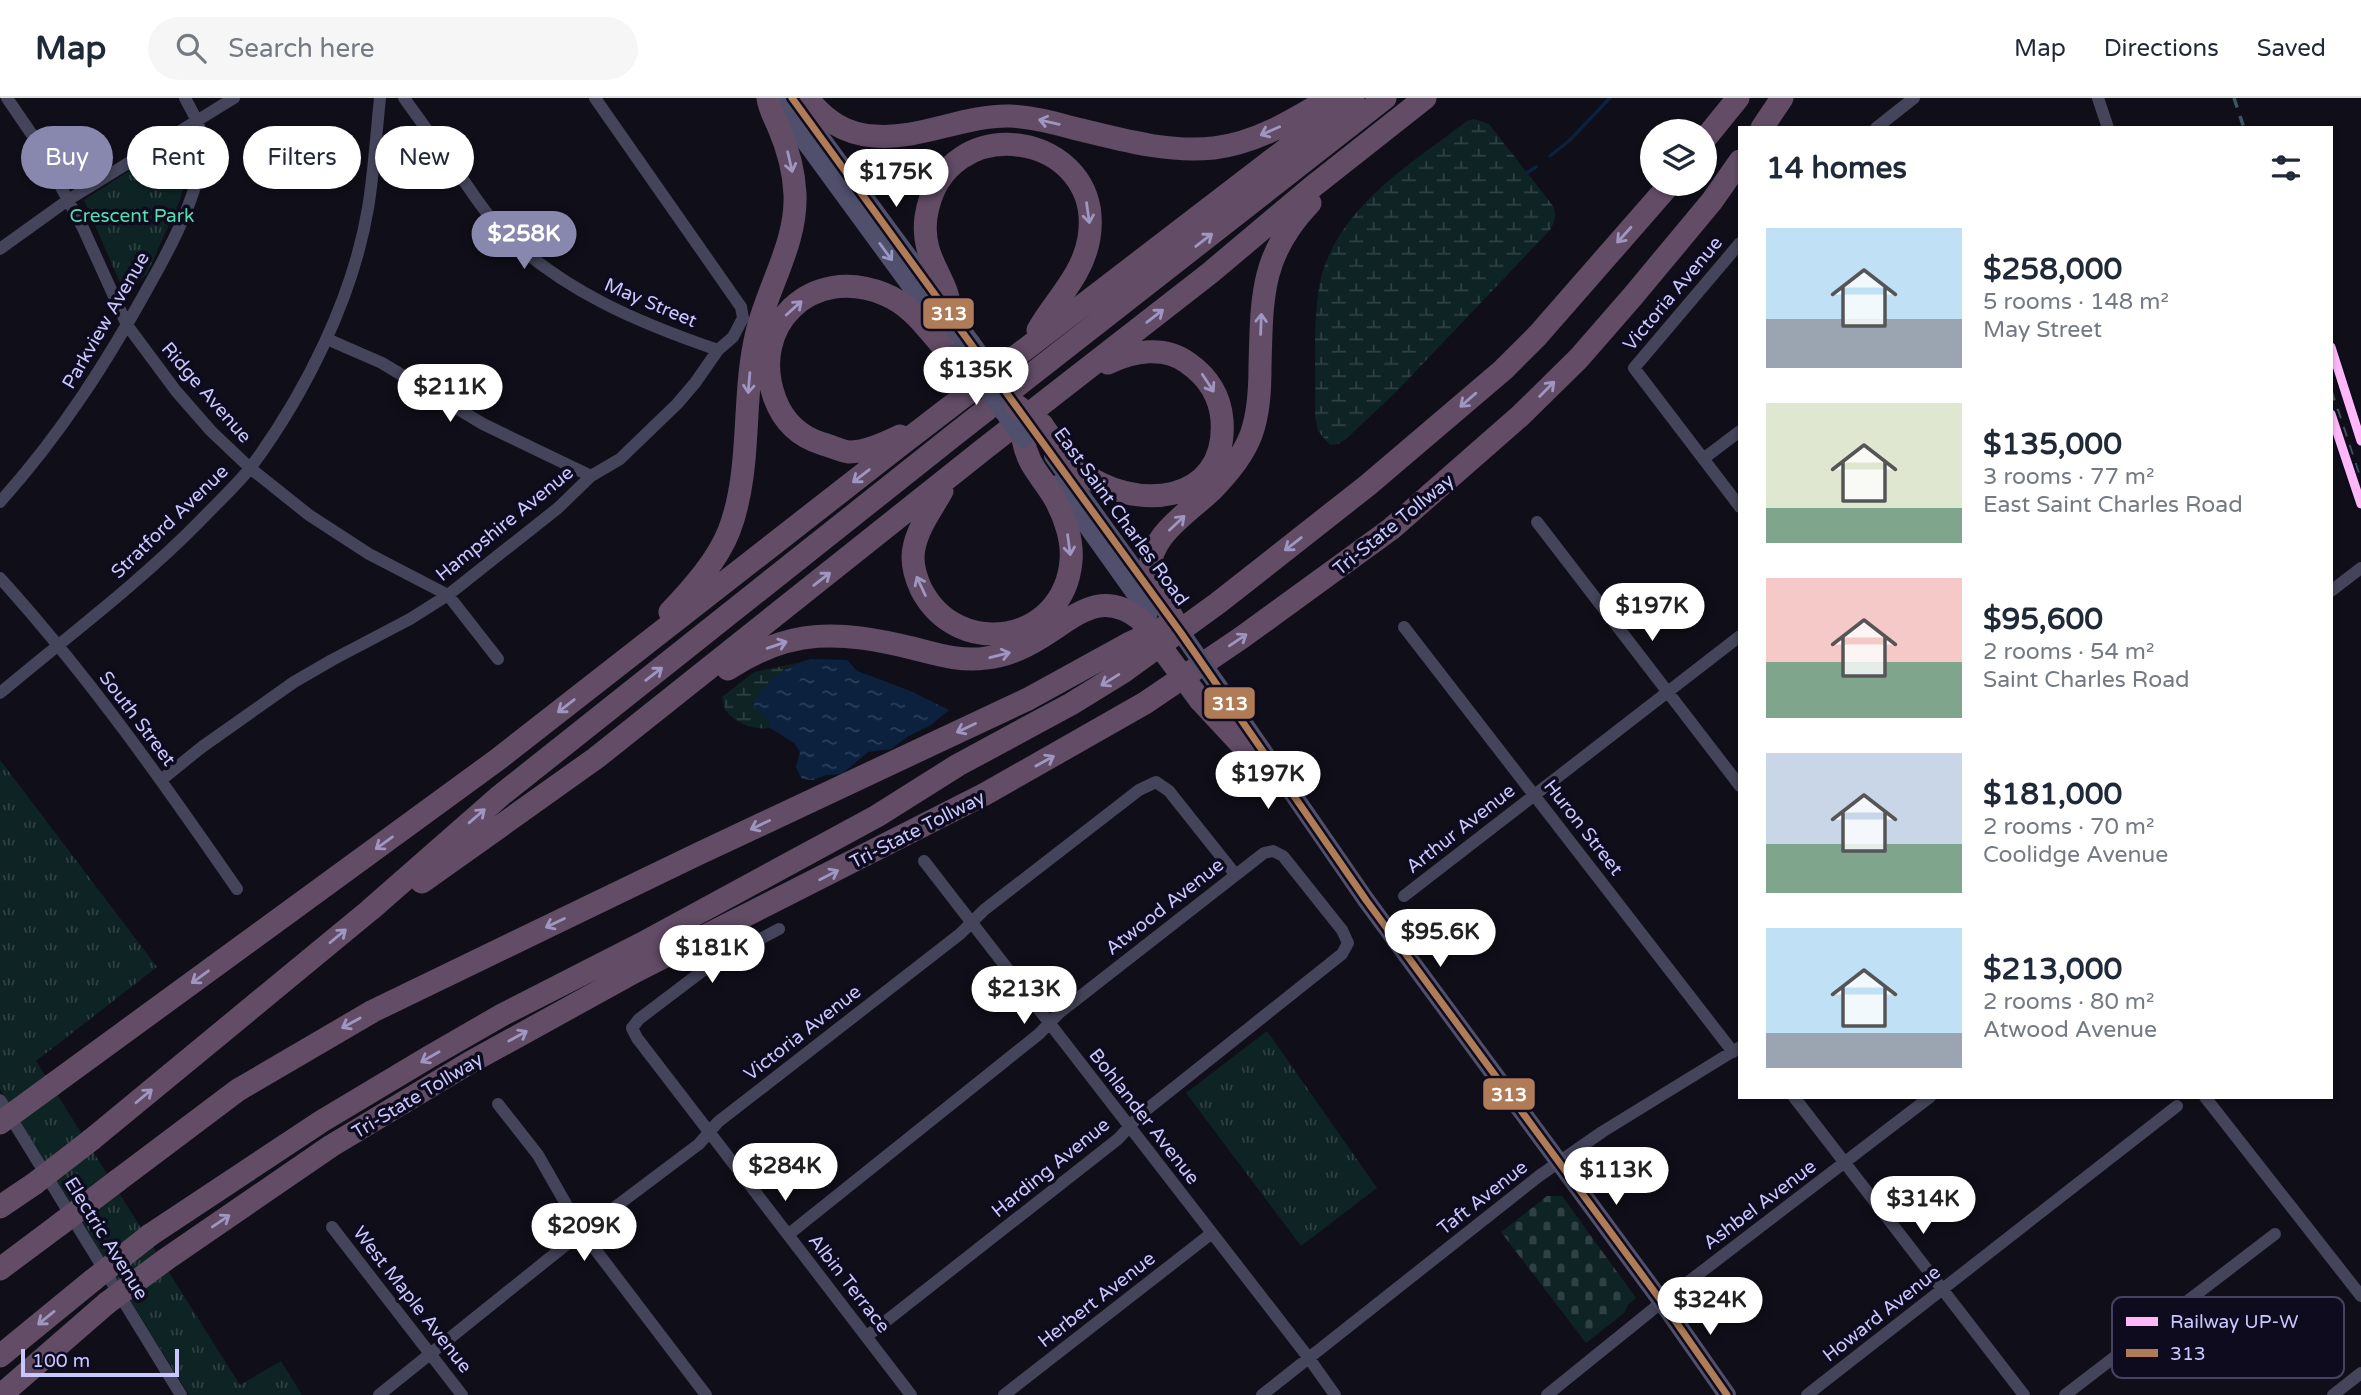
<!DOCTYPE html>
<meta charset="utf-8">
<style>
:root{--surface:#fff;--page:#f6f6f7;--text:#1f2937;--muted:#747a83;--line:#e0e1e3;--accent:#8887ae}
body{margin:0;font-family:"Varela Round",sans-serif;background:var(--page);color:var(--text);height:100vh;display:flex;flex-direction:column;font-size:26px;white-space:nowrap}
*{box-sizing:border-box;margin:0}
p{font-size:23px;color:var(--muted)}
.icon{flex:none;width:38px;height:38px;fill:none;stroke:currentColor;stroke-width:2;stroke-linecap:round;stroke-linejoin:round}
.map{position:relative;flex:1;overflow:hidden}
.drawer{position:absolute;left:1738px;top:28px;width:595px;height:973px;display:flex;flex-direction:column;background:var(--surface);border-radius:0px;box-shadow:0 2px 5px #0004}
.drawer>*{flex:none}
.banner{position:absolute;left:21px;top:28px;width:665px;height:63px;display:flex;gap:14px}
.buttons{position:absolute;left:1640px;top:21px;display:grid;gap:14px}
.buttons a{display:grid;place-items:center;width:77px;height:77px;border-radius:50%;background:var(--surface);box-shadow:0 2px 5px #0004;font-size:35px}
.scale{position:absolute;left:21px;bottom:18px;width:158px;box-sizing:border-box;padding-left:7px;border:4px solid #c9c7ff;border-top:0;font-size:19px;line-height:24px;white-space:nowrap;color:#c9c7ff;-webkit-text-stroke:5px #0d0b1d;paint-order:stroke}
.price{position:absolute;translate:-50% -60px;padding:0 16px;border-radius:24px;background:#fff;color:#222;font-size:23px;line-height:46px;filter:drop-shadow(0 2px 4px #0008)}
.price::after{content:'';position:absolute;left:50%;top:42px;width:21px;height:16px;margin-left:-10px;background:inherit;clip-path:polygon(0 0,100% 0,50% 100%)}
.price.selected{background:var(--accent);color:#fff}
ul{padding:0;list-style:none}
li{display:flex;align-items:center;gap:21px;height:175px;padding:0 28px}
li span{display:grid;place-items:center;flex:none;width:196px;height:140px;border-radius:0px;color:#555}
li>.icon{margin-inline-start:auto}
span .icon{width:84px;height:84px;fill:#fffc;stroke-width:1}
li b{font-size:30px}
h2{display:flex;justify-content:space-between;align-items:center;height:84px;padding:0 28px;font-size:30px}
.pill{padding:0 24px;border-radius:32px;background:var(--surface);box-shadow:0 2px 5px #0004;font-size:24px;line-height:63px}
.pill.selected{background:var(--accent);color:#fff}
header{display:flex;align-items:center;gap:42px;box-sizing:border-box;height:98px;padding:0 35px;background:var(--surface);border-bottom:2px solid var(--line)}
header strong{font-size:33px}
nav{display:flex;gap:38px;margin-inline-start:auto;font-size:24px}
.search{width:490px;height:63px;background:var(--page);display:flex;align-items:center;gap:18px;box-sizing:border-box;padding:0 24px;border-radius:38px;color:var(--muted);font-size:26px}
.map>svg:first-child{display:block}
.wetland{fill:url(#wetland-marsh)}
.cemetery{fill:url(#cemetery-stones)}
.park{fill:url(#park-tufts)}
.water{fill:url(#water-ripples)}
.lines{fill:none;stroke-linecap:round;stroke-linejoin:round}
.stream{stroke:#0b213d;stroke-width:3.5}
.street{stroke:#44445a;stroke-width:12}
.secondary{stroke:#50506d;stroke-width:18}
.highway{stroke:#624c66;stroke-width:23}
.rail{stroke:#3c5562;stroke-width:3.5;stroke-dasharray:10 9;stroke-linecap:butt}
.secondary-bridge{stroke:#50506d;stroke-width:18}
.highway-bridge{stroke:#624c66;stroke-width:23}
.bus-1-casing{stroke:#0d0b1d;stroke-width:12}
.bus-1{stroke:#b07c57;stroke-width:7}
.rail-1-casing{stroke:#0d0b1d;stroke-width:14}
.rail-1{stroke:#feb8fa;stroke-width:9}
.oneway{stroke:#a096c2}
.oneway2{stroke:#9997c5}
.labels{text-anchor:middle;stroke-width:7;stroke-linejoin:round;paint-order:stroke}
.park-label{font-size:19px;fill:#54deb1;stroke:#0d0b1d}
.street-label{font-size:19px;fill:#c9c7ff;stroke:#0d0b1d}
.key{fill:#0d0b1d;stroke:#454361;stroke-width:2}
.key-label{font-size:19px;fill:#c9c7ff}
.line-badge{stroke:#0d0b1d;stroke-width:2.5}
.badge-label{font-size:19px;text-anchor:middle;font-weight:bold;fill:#fff}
</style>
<header>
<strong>Map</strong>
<div class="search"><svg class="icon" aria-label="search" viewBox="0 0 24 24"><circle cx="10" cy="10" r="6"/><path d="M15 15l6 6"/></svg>Search here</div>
<nav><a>Map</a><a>Directions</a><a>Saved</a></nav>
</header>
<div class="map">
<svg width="2361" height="1297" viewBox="0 0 2361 1297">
<defs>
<pattern id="wetland-marsh" width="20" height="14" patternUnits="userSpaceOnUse" patternTransform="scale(1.75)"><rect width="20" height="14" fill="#0e2323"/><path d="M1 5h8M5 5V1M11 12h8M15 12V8" fill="none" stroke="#304144"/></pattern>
<pattern id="cemetery-stones" width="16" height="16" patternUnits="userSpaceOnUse" patternTransform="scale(1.75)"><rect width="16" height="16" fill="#0e2323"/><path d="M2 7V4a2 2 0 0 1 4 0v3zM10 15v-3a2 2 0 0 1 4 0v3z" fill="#304144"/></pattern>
<pattern id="park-tufts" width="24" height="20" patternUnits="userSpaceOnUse" patternTransform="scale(1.75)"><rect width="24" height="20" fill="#0e2323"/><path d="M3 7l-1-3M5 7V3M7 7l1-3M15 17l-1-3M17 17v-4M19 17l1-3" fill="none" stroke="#304144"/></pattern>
<pattern id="water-ripples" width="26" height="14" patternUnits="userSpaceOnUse" patternTransform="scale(1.75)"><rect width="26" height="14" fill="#0b213d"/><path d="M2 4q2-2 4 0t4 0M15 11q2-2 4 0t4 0" fill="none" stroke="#2d405a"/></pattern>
</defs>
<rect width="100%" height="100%" fill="#100f19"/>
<path class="wetland" d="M1474 21 1489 26 1553 108C1557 118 1555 123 1550 132L1396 294 1346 341 1338 346 1330 347 1318 333 1315 319C1316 280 1313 233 1318 196 1328 115 1408 68 1467 23Z
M798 565 784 571 752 606 769 621 770 630C752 632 737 626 725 612L722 599 754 574Z"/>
<path class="cemetery" d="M1547 1098H1562L1636 1200 1628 1207 1624 1215 1586 1245 1501 1134Z"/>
<path class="park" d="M180 40 192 57 180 102 147 176 125 196 84 102Z
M0 662 157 869 36 963 240 1287 281 1263 302 1297H189L0 991Z
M1267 933 1377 1090 1301 1148 1186 995Z"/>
<path class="water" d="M811 561 847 562 857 573 908 592 949 612 931 627 907 639 891 651 868 654 842 676 826 677 813 682 802 681 796 669 800 654 794 645 770 630 769 621 752 607C766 582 784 568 811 561Z"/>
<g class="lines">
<path class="stream" d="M1550 58 1569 43 1610 0
M1527 75 1536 69"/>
<path class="street" d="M7 0 35 41 83 130 127 227 176 293 211 333 250 370 309 417 369 456 448 497 498 561
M404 0C424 28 444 55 464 83 476 100 488 119 503 134 563 193 639 225 718 252
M2098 0 2108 30
M1876 30 1914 0
M1740 145 1634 270 1740 409
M0 151 68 102 234 0
M327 241 382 265 483 326 591 378
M1703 361 1740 333
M0 404C61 336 107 264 151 184 172 147 206 83 202 39 200 25 191 12 185 0
M1537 424 1740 688
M0 480C88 577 163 684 237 791
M2331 493 2361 470
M1404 529 1733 954
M0 595C68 538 138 486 200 423 217 405 236 388 251 369 305 296 353 200 368 110 374 74 376 37 380 0
M161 682 202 649 294 584 332 562 410 521 448 497 558 410 591 378 620 361 677 306 695 285 718 252 733 239 743 220 741 209 595 0
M924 763 1308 1259 1335 1297
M1404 798 1740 538
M779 831 709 868 639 921 632 930 637 940 911 1297
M1794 999 2024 1297
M2205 999 2361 1198
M0 1002 181 1297
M498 1006 538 1057 582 1134 706 1297
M332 1129 462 1297
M789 1136 1039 936 1059 915 1264 755 1273 753 1283 758 1342 832 1348 845 1342 856 1141 1016 1118 1041 867 1238
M379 1297 582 1134 699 1046 718 1024 960 836 984 812 1139 692 1156 684 1169 693 1235 776
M1004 1297 1212 1135
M1262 1297 1539 1078 1602 1034 1740 949
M1547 1297 1662 1204 1930 999
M1807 1297 2177 1008
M2065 1297 2275 1136
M2333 1297 2361 1275"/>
<path class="secondary" d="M773 0 953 246
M792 0 971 244
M1053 358 1153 497
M1057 386 1149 515
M1219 589 1366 802 1662 1204 1727 1297"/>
<path class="highway" d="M807 0C825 22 844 36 874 38 920 42 964 17 1010 18 1031 19 1052 24 1073 30 1120 41 1165 55 1214 50 1256 45 1294 22 1330 0
M1762 30 1782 0
M1704 42 1738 0
M950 215C950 180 920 163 926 119 943 7 1106 33 1089 140 1083 177 1056 201 1038 232
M1042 327C1053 343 1064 360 1079 372 1132 415 1228 408 1222 322 1220 298 1208 279 1188 265 1165 247 1132 253 1108 265
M900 338C885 345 866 354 849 354 841 353 831 348 823 346 800 339 784 325 775 301 748 228 811 166 884 196 914 208 929 234 950 257 957 264 967 270 976 276
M942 393C932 411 918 429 914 450 911 464 915 478 921 491 958 563 1064 545 1071 463 1073 443 1065 419 1055 401 1042 378 1028 369 1023 341
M1165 506C1161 497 1153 486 1151 477 1144 441 1189 414 1211 393 1227 377 1243 358 1251 337 1259 315 1260 291 1260 268 1262 200 1260 157 1310 105
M670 514C692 491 717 463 729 433 753 370 741 299 757 234 768 188 797 145 795 96 794 74 788 51 779 30 775 20 769 10 768 0
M728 571C792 529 840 533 912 550 936 556 961 564 986 560 1005 558 1024 550 1040 540 1075 519 1100 490 1140 521
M1200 602 1254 660
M422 784 596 660 984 351 1210 175 1311 90 1425 0
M52 987 497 662 903 345 1353 0
M91 1042 370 812 500 698 958 334 1385 0
M117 1083 238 992 373 913 698 756 1028 601 1128 546 1167 528
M0 1109 34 1086
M150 1137 322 1023 429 959 502 917 641 846 877 718 958 667 1071 606 1123 574 1218 505 1368 387 1503 272 1538 237 1670 86
M165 1162 331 1048 469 965 636 873 985 696 1145 605 1241 540 1391 431 1520 318 1579 260 1633 198 1712 103 1740 63
M0 1171 59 1127
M0 1258 93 1182
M1 1297 107 1205"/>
<path class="rail" d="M2234 0 2244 30
M2331 293 2361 384"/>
<path class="secondary-bridge" d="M971 244 1024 318
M959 253 1023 341
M1175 526 1219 589"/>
<path class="highway-bridge" d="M1017 308 1042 327
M1165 506 1181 535
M1140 521 1200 602
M0 1025 52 987
M34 1086 91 1042
M59 1127 117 1083
M93 1182 150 1137
M107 1205 165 1162"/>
<defs>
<path id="bus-1" d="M792 0 1181 535 1366 802 1662 1204 1727 1297"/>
</defs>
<use href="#bus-1" class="bus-1-casing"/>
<use href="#bus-1" class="bus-1"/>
<defs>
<path id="rail-1" d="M2331 249 2361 343
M2331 316 2361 406"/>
</defs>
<use href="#rail-1" class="rail-1-casing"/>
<use href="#rail-1" class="rail-1"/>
</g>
<defs><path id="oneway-shaft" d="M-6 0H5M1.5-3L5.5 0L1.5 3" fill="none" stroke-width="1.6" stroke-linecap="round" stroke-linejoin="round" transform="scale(1.75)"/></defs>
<g class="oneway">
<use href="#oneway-shaft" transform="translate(1049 24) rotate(-167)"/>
<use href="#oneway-shaft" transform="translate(1270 33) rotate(156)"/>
<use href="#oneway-shaft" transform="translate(790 64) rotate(77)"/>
<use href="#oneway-shaft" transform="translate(1088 115) rotate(82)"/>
<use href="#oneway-shaft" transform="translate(1624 137) rotate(132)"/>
<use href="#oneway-shaft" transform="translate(1204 142) rotate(-38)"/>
<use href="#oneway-shaft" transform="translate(794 210) rotate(-42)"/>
<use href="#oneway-shaft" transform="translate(1155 218) rotate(-38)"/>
<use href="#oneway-shaft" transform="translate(1261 226) rotate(-88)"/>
<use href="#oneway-shaft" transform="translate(749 285) rotate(95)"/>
<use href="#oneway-shaft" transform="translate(1208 285) rotate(57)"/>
<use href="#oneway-shaft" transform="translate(1547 291) rotate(-45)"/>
<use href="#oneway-shaft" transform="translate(1468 302) rotate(139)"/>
<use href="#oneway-shaft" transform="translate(861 378) rotate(142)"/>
<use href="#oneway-shaft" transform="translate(1177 425) rotate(-43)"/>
<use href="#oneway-shaft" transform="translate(1293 446) rotate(142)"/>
<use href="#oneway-shaft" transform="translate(1069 447) rotate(82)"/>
<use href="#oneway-shaft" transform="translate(822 481) rotate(-38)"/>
<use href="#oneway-shaft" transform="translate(921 488) rotate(-115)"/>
<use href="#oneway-shaft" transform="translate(1238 542) rotate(-34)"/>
<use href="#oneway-shaft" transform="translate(777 547) rotate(-19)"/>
<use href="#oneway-shaft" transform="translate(1000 557) rotate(-14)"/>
<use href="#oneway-shaft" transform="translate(654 576) rotate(-38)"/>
<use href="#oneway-shaft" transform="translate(1110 582) rotate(148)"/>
<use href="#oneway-shaft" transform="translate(566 608) rotate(142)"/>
<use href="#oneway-shaft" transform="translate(966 630) rotate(155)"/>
<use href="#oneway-shaft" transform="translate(1045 663) rotate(-29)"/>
<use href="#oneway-shaft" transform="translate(477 718) rotate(-41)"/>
<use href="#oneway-shaft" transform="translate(760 727) rotate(155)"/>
<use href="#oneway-shaft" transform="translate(384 745) rotate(144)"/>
<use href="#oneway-shaft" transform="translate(829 777) rotate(-27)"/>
<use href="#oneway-shaft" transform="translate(555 825) rotate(154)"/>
<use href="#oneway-shaft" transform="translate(338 838) rotate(-40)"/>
<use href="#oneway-shaft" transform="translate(200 879) rotate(144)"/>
<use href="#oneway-shaft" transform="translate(351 925) rotate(151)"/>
<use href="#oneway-shaft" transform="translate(518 938) rotate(-29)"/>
<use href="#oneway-shaft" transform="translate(430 959) rotate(150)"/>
<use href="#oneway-shaft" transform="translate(144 998) rotate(-40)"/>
<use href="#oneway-shaft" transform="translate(221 1123) rotate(-34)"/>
<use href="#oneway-shaft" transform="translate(46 1220) rotate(141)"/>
</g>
<use class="oneway2" href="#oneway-shaft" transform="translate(886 154) rotate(54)"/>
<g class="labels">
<g class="park-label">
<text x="132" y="124">Crescent Park</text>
</g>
<g class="street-label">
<text transform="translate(1672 195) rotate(-50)" y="7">Victoria Avenue</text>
<text transform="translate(651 204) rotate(23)" y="7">May Street</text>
<text transform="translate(105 222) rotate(-60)" y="7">Parkview Avenue</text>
<text transform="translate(207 294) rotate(49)" y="7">Ridge Avenue</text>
<text transform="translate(1122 418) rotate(54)" y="7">East Saint Charles Road</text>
<text transform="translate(169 423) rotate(-44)" y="7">Stratford Avenue</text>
<text transform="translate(504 425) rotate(-39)" y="7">Hampshire Avenue</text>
<text transform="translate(1393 426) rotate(-39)" y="7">Tri-State Tollway</text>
<text transform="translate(138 620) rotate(53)" y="7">South Street</text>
<text transform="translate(1584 729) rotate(52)" y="7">Huron Street</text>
<text transform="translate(1460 730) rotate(-38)" y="7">Arthur Avenue</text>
<text transform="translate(917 731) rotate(-27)" y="7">Tri-State Tollway</text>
<text transform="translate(1164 808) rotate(-38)" y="7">Atwood Avenue</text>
<text transform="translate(802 934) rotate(-38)" y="7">Victoria Avenue</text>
<text transform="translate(417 997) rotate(-31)" y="7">Tri-State Tollway</text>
<text transform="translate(1145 1018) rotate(52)" y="7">Bohlander Avenue</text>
<text transform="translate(1050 1069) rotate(-39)" y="7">Harding Avenue</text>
<text transform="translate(1482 1099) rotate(-38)" y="7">Taft Avenue</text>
<text transform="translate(1759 1106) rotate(-37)" y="7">Ashbel Avenue</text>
<text transform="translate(107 1140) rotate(58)" y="7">Electric Avenue</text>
<text transform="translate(850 1185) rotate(52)" y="7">Albin Terrace</text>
<text transform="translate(413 1201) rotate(52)" y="7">West Maple Avenue</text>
<text transform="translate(1096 1201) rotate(-38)" y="7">Herbert Avenue</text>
<text transform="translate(1881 1215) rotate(-38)" y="7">Howard Avenue</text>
</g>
</g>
<rect x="2112" y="1199" width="232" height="81" rx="10" class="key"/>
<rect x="2126" y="1219" width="32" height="9" fill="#feb8fa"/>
<rect x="2126" y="1251" width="32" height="8" fill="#b07c57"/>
<g class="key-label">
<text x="2170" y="1230">Railway UP-W</text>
<text x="2170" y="1262">313</text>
</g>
<g class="line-badge">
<rect x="922" y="199" width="53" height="33" rx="7" fill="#b07c57"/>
<rect x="1203" y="588" width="53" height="34" rx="7" fill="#b07c57"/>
<rect x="1482" y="979" width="54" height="34" rx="7" fill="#b07c57"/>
</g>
<g class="badge-label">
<text x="949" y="222">313</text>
<text x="1230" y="612">313</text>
<text x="1509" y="1003">313</text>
</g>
</svg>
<div class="buttons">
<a><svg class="icon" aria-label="layers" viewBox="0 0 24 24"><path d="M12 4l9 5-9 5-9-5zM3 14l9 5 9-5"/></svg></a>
</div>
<div class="scale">100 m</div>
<b class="price" style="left:896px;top:111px">$175K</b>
<b class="price selected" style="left:524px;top:173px">$258K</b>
<b class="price" style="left:976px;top:309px">$135K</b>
<b class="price" style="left:450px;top:326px">$211K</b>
<b class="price" style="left:1652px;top:545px">$197K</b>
<b class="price" style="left:1268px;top:713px">$197K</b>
<b class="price" style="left:1440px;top:871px">$95.6K</b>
<b class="price" style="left:712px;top:887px">$181K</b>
<b class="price" style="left:1024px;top:928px">$213K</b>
<b class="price" style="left:785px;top:1105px">$284K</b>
<b class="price" style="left:1616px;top:1109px">$113K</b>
<b class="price" style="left:1923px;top:1138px">$314K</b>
<b class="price" style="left:584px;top:1165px">$209K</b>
<b class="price" style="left:1710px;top:1239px">$324K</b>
<div class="banner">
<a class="pill selected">Buy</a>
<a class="pill">Rent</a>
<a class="pill">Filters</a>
<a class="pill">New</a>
</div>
<section class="drawer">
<h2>14 homes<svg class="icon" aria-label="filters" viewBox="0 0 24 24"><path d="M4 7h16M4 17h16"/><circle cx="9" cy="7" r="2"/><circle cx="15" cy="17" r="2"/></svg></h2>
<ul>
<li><span style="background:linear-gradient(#bfe0f5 65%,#9aa5b1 0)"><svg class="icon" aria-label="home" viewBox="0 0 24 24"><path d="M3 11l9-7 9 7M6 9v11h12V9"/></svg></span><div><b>$258,000</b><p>5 rooms · 148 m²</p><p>May Street</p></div></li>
<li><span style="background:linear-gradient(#dfe7d0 75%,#7fa58c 0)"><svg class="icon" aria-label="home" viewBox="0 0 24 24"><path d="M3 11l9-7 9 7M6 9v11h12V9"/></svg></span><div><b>$135,000</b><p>3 rooms · 77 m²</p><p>East Saint Charles Road</p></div></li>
<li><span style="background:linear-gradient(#f6c9c9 60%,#7fa58c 0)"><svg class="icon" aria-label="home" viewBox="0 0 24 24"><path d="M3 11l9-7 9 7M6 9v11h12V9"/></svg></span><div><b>$95,600</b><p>2 rooms · 54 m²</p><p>Saint Charles Road</p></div></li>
<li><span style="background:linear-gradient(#c9d6e8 65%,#7fa58c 0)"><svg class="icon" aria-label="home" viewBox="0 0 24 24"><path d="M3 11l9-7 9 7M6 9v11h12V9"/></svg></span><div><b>$181,000</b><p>2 rooms · 70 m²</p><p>Coolidge Avenue</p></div></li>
<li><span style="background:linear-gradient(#bfe0f5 75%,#9aa5b1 0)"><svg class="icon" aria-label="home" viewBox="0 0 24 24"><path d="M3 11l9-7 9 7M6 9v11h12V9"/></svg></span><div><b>$213,000</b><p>2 rooms · 80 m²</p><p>Atwood Avenue</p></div></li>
</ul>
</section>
</div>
